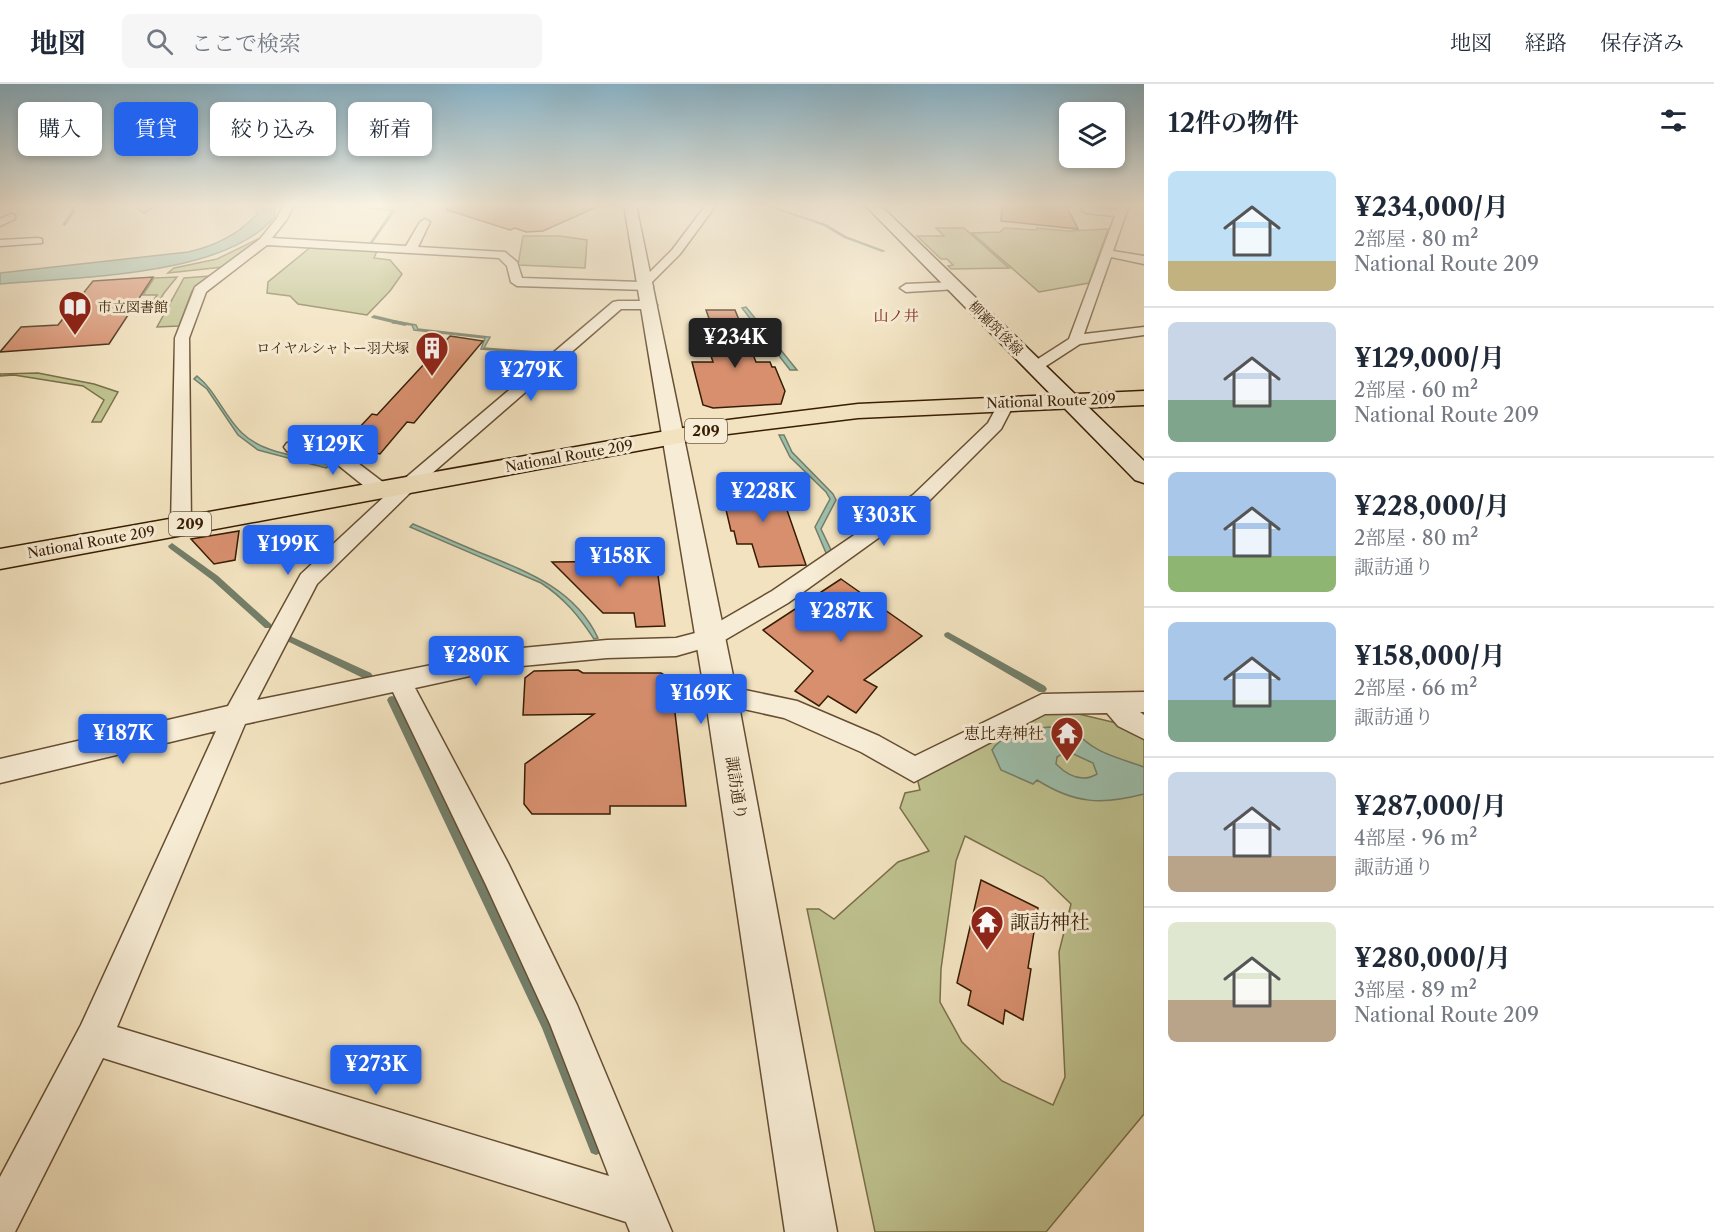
<!DOCTYPE html>
<html lang="ja">
<meta charset="utf-8">
<style>
:root{--surface:#fff;--page:#f6f6f7;--text:#1f2937;--muted:#747a83;--line:#e0e1e3;--accent:#2563eb}
body{margin:0;font-family:"Libre Caslon Text","Noto Serif JP",serif;background:var(--page);color:var(--text);height:100vh;display:flex;flex-direction:column;font-size:22px;white-space:nowrap}
*{box-sizing:border-box;margin:0}
p{font-size:20px;color:var(--muted)}
.icon{flex:none;width:33px;height:33px;fill:none;stroke:currentColor;stroke-width:2;stroke-linecap:round;stroke-linejoin:round}
.map{position:relative;flex:1;overflow:hidden}
.panel{display:flex;flex-direction:column;background:var(--surface);width:570px}
.panel>*{flex:none}
.banner{position:absolute;left:18px;top:18px;width:570px;height:54px;display:flex;gap:12px}
.buttons{position:absolute;left:1059px;top:18px;display:grid;gap:12px}
.buttons a{display:grid;place-items:center;width:66px;height:66px;border-radius:9px;background:var(--surface);box-shadow:0 3px 9px #0003;font-size:30px}
.price{position:absolute;translate:-50% -51px;padding:0 14px;border-radius:6px;background:var(--accent);color:#fff;font-size:20px;line-height:39px;filter:drop-shadow(0 2px 3px #0008)}
.price::after{content:'';position:absolute;left:50%;top:36px;width:18px;height:14px;margin-left:-9px;background:inherit;clip-path:polygon(0 0,100% 0,50% 100%)}
.price.current{background:#222;color:#fff}
ul{padding:0;list-style:none}
li{display:flex;align-items:center;gap:18px;height:150px;padding:0 24px}
li+li{border-top:2px solid var(--line)}
li span{display:grid;place-items:center;flex:none;width:168px;height:120px;border-radius:9px;color:#555}
li>.icon{margin-inline-start:auto}
span .icon{width:72px;height:72px;fill:#fffc;stroke-width:1}
li b{font-size:26px}
h2{display:flex;justify-content:space-between;align-items:center;height:72px;padding:0 24px;font-size:26px}
.chip{padding:0 21px;border-radius:9px;background:var(--surface);box-shadow:0 3px 9px #0003;font-size:21px;line-height:54px}
.chip.current{background:var(--accent);color:#fff}
header{display:flex;align-items:center;gap:36px;box-sizing:border-box;height:84px;padding:0 30px;background:var(--surface);border-bottom:2px solid var(--line)}
header strong{font-size:28px}
nav{display:flex;gap:33px;margin-inline-start:auto;font-size:21px}
.search{width:420px;height:54px;background:var(--page);display:flex;align-items:center;gap:15px;box-sizing:border-box;padding:0 21px;border-radius:9px;color:var(--muted);font-size:22px}
main{display:flex;flex:1;min-height:0}
.map>svg:first-child{display:block}
.green{fill:#bec28f;stroke:#7a7049;stroke-width:1.5;fill-rule:evenodd}
.water{fill:#9cbfac;stroke:#747e68;stroke-width:1.5;fill-rule:evenodd}
.lines{fill:none;stroke-linecap:round;stroke-linejoin:round}
.stream{fill:#747e68;fill-rule:evenodd}
.building{fill:#d78f6e;stroke:#371d03;stroke-width:1.5}
.minor-casing{stroke:#664e32;stroke-width:3}
.tertiary-casing{stroke:#664e32;stroke-width:3}
.secondary-casing{stroke:#371d03;stroke-width:3}
.trunk-casing{stroke:#371d03;stroke-width:3}
.minor{fill:#f7ecd5;fill-rule:evenodd}
.tertiary{fill:#f7ecd5;fill-rule:evenodd}
.secondary{fill:#f7ecd5;fill-rule:evenodd}
.trunk{fill:#f2e2bf;fill-rule:evenodd}
.labels{text-anchor:middle;stroke-width:6;stroke-linejoin:round;paint-order:stroke}
.far-poi-label{font-size:14px;fill:#371d03;stroke:#f7ecd5;text-anchor:start}
.far-street-label{font-size:14px;fill:#371d03;stroke:#f7ecd5}
.far-neighbourhood-label{font-size:15px;fill:#7a1f14;stroke:#f7ecd5}
.shield{fill:#f7ecd5;stroke:#715b42;stroke-width:1.5}
.shield-label{font-size:15px;font-weight:bold;fill:#371d03}
.poi-label{font-size:16px;fill:#371d03;stroke:#f7ecd5;text-anchor:end}
.street-label{font-size:16px;fill:#371d03;stroke:#f7ecd5}
.near-poi-label{font-size:20px;fill:#371d03;stroke:#f7ecd5;text-anchor:start}
</style>
<header>
<strong>地図</strong>
<div class="search"><svg class="icon" aria-label="search" viewBox="0 0 24 24"><circle cx="10" cy="10" r="6"/><path d="M15 15l6 6"/></svg>ここで検索</div>
<nav><a>地図</a><a>経路</a><a>保存済み</a></nav>
</header>
<main>
<div class="map">
<svg width="1144" height="1148" viewBox="0 0 1144 1148">
<rect width="100%" height="100%" fill="#f2e2bf"/>
<filter id="stains"><feTurbulence type="fractalNoise" baseFrequency=".00333" numOctaves="4"/><feColorMatrix values="0 0 0 0 .2 0 0 0 0 .09 0 0 0 0 .02 0 0 0 .5 -.17"/></filter>
<radialGradient id="worn" r=".72"><stop offset=".6" stop-color="#630" stop-opacity="0"/><stop offset="1" stop-color="#630" stop-opacity=".3"/></radialGradient>
<path class="green" d="M936 144H964L1009 184 951 185 948 182 953 181 947 175H941L917 152H944Z
M1004 144 1036 146 1037 144 1068 147 1108 145 1089 199 1039 208 972 149 1000 148Z
M523 152H560L587 156 585 184 518 181Z
M258 155H261L223 183 168 189 174 184 217 175Z
M312 162 377 167 374 174 390 176 402 190 390 207 367 231 298 220 290 212 267 209 268 198Z
M211 192 192 207 179 242 157 243 184 194Z
M177 193 164 209 154 226 147 227 157 211H143L154 194Z
M38 289 94 300 118 308 101 338H92L104 316 83 302 14 291 0 292V290Z
M1049 623 1125 641 1144 653V1030L1046 1148H875L807 825H819L834 835 898 778 929 767 900 724 905 709 920 706 916 690ZM965 752 1043 793 1071 820 1059 868 1065 993 1053 1021 1002 997 962 958 940 918 941 885 956 777Z"/>
<path class="water" d="M254 121H275V132C227 193 74 193 0 200V189L188 168C215 162 238 151 257 130Z
M746 223 797 286H790L742 224Z
M395 237 416 241 418 245 490 253 484 264 538 268V271L546 274 534 272V269L481 265 485 254 414 246 412 241 393 239Z
M197 292C216 307 224 332 242 349 265 371 300 371 331 381L326 384 258 366 238 351 207 305 194 295Z
M779 351H784L792 368 833 410 836 416 821 445 832 468 826 469 815 443 830 415 826 408 790 373Z
M413 440C437 450 461 461 486 471 531 489 576 507 598 554L594 555C579 532 564 514 541 499L410 443Z
M1049 643 1075 647C1095 670 1117 673 1144 683V710C1102 721 1075 720 1037 696L1033 700 1001 686 992 666C1002 649 1031 646 1049 643ZM1067 667 1093 679 1097 690C1082 699 1068 692 1056 680L1057 673Z"/>
<g class="lines">
<path class="stream" d="M54 121 75 122V128L65 142 62 141 71 128V123Z
M338 121H348L396 126 371 161 369 160 391 127Z
M764 121H768L826 140 846 152 886 167 882 168 844 154 824 142Z
M374 231 407 239 408 240 405 242 372 234 371 233Z
M172 459 218 492 271 540 272 542 271 544H265L212 496 169 464 168 462Z
M948 548 1045 602 1047 605 1045 608H1039L945 553 944 551 945 549Z
M290 552 371 589 373 592 371 595H365L287 557 286 555 287 553Z
M392 612 395 613 397 616 552 936 603 1064 601 1069 596 1071 591 1069 542 944 387 616 389 613Z"/>
</g>
<path class="building" d="M447 121H601L543 147 526 148 515 144 510 146 447 126Z
M1002 121H1066L1078 145 1001 137Z
M153 193 109 260 0 268 21 243 58 241 93 197Z
M706 226H735L756 278H770L772 283H775L785 307 781 320 713 324 703 321 692 278H713L705 254H716Z
M450 252 483 257 414 339 407 338 380 370 342 362 372 330 377 331Z
M720 400H778L806 481 759 483 752 460H737L734 447H731Z
M239 447 235 476 214 480 191 455Z
M656 477 665 542 636 543 634 529H603L552 478Z
M841 495 922 552 864 596 877 603 856 629 828 612 819 622 795 607 813 587 763 546Z
M578 586 583 589H661L671 595 686 722H610V730H532L524 720 525 680 594 630 523 631 525 594 534 587Z
M981 796 1038 824 1028 884 1031 885 1023 936 1005 926 1003 940 968 921 971 907 957 899Z"/>
<g class="lines">
<defs>
<path id="minor" d="M144 121H155L144 128 139 125Z
M284 121H294L287 135 272 154 406 162 420 138 425 135 430 138 418 163 505 168 517 178 522 194 640 198 672 166 706 121H716L680 170 651 199 653 202 652 205 647 206 517 202 511 198 507 182 499 174 267 161 206 208 189 254 191 442 188 447 181 448 174 447 171 442 175 254 195 203 260 155 277 134Z
M1119 121H1129L1113 167 1144 172V180L1111 173 1084 250 1144 243V251L1080 260 1040 286H1030L1027 283 1030 280 1069 255 1115 132 1086 129 1081 126 1086 123 1117 126Z
M11 130 15 131V135L0 142V135Z
M38 154 42 155V159L0 162V156Z
M953 198 959 202 958 205 906 208 900 204 906 200Z
M618 217H650L657 221 650 225H621L414 405 317 500 257 616 511 565 607 556 676 554 703 547 772 507 913 411 988 339 1001 315H1013L1015 318 1001 345 927 419 788 519 718 560 676 572 607 574 511 583 415 604 508 779 577 921 672 1148H630L626 1138 103 974 15 1148H0V1093L81 941 216 647 0 699V675L228 622 301 490 386 411 374 410 338 381 287 367 284 363 287 359 293 358 350 373 388 402 390 407 613 218ZM393 608 486 801 550 940 609 1092 117 943 245 640Z
M721 601 797 617 879 652 915 672 1042 610 1144 608V628H1140L1144 631V655L1118 642 1107 629 1045 630 914 698 861 668 784 634 712 618 708 611 712 604Z"/>
<path id="tertiary" d="M624 121H636L737 611 837 1148H785L705 611Z"/>
<path id="secondary" d="M865 121H880L1144 377V399L1135 396Z"/>
<path id="trunk" d="M1144 307V321L858 334 728 350 0 485V465L728 336 858 320Z"/>
</defs>
<use href="#minor" class="minor-casing"/>
<use href="#tertiary" class="tertiary-casing"/>
<use href="#secondary" class="secondary-casing"/>
<use href="#trunk" class="trunk-casing"/>
<use href="#minor" class="minor"/>
<use href="#tertiary" class="tertiary"/>
<use href="#secondary" class="secondary"/>
<use href="#trunk" class="trunk"/>
</g>
<linearGradient id="sky" x2="0" y2="1"><stop stop-color="#89b8d0"/><stop offset="0.43" stop-color="#f9f2e2"/><stop offset="1" stop-color="#f9f2e2" stop-opacity="0"/></linearGradient>
<rect width="1144" height="281" fill="url(#sky)"/>
<defs>
<symbol id="library-pin" viewBox="-11 -11 22 30"><path d="M0 17L-7.5 6A9.5 9.5 0 1 1 7.5 6Z" fill="#8f2418" stroke="#f7ecd5"/><path d="M-6-4Q-3-5.5-.7-3.5V5Q-3 3-6 4ZM6-4Q3-5.5 .7-3.5V5Q3 3 6 4Z" fill="#fff"/></symbol>
<symbol id="building-pin" viewBox="-11 -11 22 30"><path d="M0 17L-7.5 6A9.5 9.5 0 1 1 7.5 6Z" fill="#8f2418" stroke="#f7ecd5"/><path d="M-4-6H4V6H1V3H-1V6H-4ZM-2.5-4.3h1.7v1.8h-1.7ZM.8-4.3h1.7v1.8H.8ZM-2.5-1h1.7V.8h-1.7ZM.8-1h1.7V.8H.8Z" fill="#fff"/></symbol>
<symbol id="temple-pin" viewBox="-11 -11 22 30"><path d="M0 17L-7.5 6A9.5 9.5 0 1 1 7.5 6Z" fill="#8f2418" stroke="#f7ecd5"/><path d="M0-6L5-2H3V0L6.5 2.5H4V6H1.5V3h-3V6H-4V2.5H-6.5L-3 0V-2H-5Z" fill="#fff"/></symbol>
</defs>
<g fill-rule="evenodd">
<use href="#library-pin" x="56" y="204" width="38" height="52"/>
<use href="#building-pin" x="413" y="245" width="38" height="52"/>
<use href="#temple-pin" x="1048" y="630" width="38" height="52"/>
<use href="#temple-pin" x="968" y="819" width="38" height="52"/>
</g>
<g class="labels">
<g class="far-poi-label">
<text x="98" y="228">市立図書館</text>
<text x="409" y="269" text-anchor="end">ロイヤルシャトー羽犬塚</text>
</g>
<g class="far-street-label">
<text transform="translate(996 244) rotate(45)" y="5">柳瀬筑後線</text>
<text transform="translate(1051 317) rotate(-2)" y="5">National Route 209</text>
<text transform="translate(569 372) rotate(-10)" y="5">National Route 209</text>
<text transform="translate(91 458) rotate(-10)" y="5">National Route 209</text>
</g>
<g class="far-neighbourhood-label">
<text x="896" y="237">山ノ井</text>
</g>
<g class="shield">
<rect x="685" y="335" width="42" height="24" rx="4.5"/>
<rect x="169" y="428" width="42" height="24" rx="4.5"/>
</g>
<g class="shield-label">
<text x="706" y="352">209</text>
<text x="190" y="445">209</text>
</g>
<g class="poi-label">
<text x="1044" y="655">恵比寿神社</text>
</g>
<g class="street-label">
<text transform="translate(737 704) rotate(81)" y="6">諏訪通り</text>
</g>
<g class="near-poi-label">
<text x="1010" y="845">諏訪神社</text>
</g>
</g>
<rect width="100%" height="100%" filter="url(#stains)"/>
<rect width="100%" height="100%" fill="url(#worn)"/>
</svg>
<div class="buttons">
<a><svg class="icon" aria-label="layers" viewBox="0 0 24 24"><path d="M12 4l9 5-9 5-9-5zM3 14l9 5 9-5"/></svg></a>
</div>
<b class="price current" style="left:735px;top:285px">¥234K</b>
<b class="price" style="left:531px;top:318px">¥279K</b>
<b class="price" style="left:333px;top:392px">¥129K</b>
<b class="price" style="left:763px;top:439px">¥228K</b>
<b class="price" style="left:884px;top:463px">¥303K</b>
<b class="price" style="left:288px;top:492px">¥199K</b>
<b class="price" style="left:620px;top:504px">¥158K</b>
<b class="price" style="left:841px;top:559px">¥287K</b>
<b class="price" style="left:476px;top:603px">¥280K</b>
<b class="price" style="left:701px;top:641px">¥169K</b>
<b class="price" style="left:123px;top:681px">¥187K</b>
<b class="price" style="left:376px;top:1012px">¥273K</b>
<div class="banner">
<a class="chip">購入</a>
<a class="chip current">賃貸</a>
<a class="chip">絞り込み</a>
<a class="chip">新着</a>
</div>
</div>
<section class="panel">
<h2>12件の物件<svg class="icon" aria-label="filters" viewBox="0 0 24 24"><path d="M4 7h16M4 17h16"/><circle cx="9" cy="7" r="2"/><circle cx="15" cy="17" r="2"/></svg></h2>
<ul>
<li><span style="background:linear-gradient(#bfe0f5 75%,#c2b280 0)"><svg class="icon" aria-label="home" viewBox="0 0 24 24"><path d="M3 11l9-7 9 7M6 9v11h12V9"/></svg></span><div><b>¥234,000/月</b><p>2部屋 · 80 m²</p><p>National Route 209</p></div></li>
<li><span style="background:linear-gradient(#c9d6e8 65%,#7fa58c 0)"><svg class="icon" aria-label="home" viewBox="0 0 24 24"><path d="M3 11l9-7 9 7M6 9v11h12V9"/></svg></span><div><b>¥129,000/月</b><p>2部屋 · 60 m²</p><p>National Route 209</p></div></li>
<li><span style="background:linear-gradient(#a9c7e8 70%,#8fb573 0)"><svg class="icon" aria-label="home" viewBox="0 0 24 24"><path d="M3 11l9-7 9 7M6 9v11h12V9"/></svg></span><div><b>¥228,000/月</b><p>2部屋 · 80 m²</p><p>諏訪通り</p></div></li>
<li><span style="background:linear-gradient(#a9c7e8 65%,#7fa58c 0)"><svg class="icon" aria-label="home" viewBox="0 0 24 24"><path d="M3 11l9-7 9 7M6 9v11h12V9"/></svg></span><div><b>¥158,000/月</b><p>2部屋 · 66 m²</p><p>諏訪通り</p></div></li>
<li><span style="background:linear-gradient(#c9d6e8 70%,#b9a48a 0)"><svg class="icon" aria-label="home" viewBox="0 0 24 24"><path d="M3 11l9-7 9 7M6 9v11h12V9"/></svg></span><div><b>¥287,000/月</b><p>4部屋 · 96 m²</p><p>諏訪通り</p></div></li>
<li><span style="background:linear-gradient(#dfe7d0 65%,#b9a48a 0)"><svg class="icon" aria-label="home" viewBox="0 0 24 24"><path d="M3 11l9-7 9 7M6 9v11h12V9"/></svg></span><div><b>¥280,000/月</b><p>3部屋 · 89 m²</p><p>National Route 209</p></div></li>
</ul>
</section>
</main>
